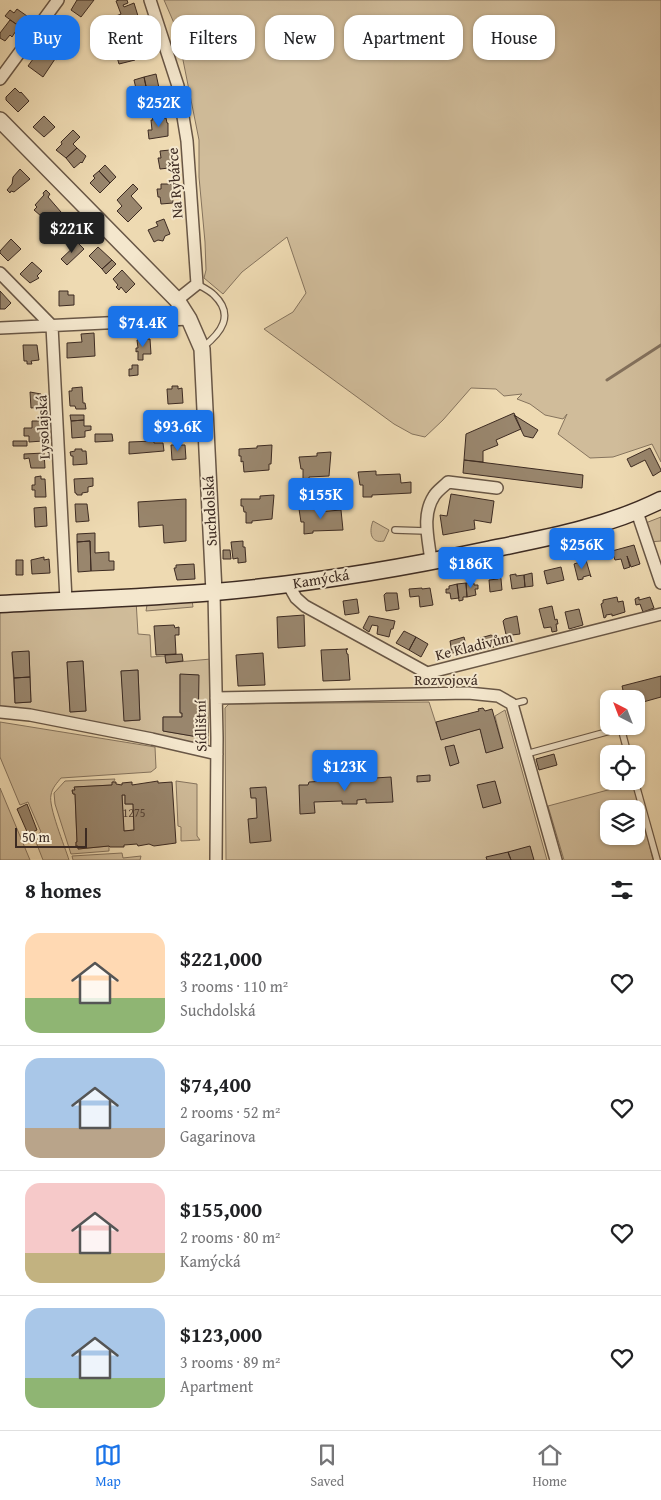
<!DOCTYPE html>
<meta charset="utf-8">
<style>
:root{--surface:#fff;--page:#f2f2f2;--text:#202124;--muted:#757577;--line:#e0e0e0;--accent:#1a73e8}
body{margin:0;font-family:"Gentium Book Plus",serif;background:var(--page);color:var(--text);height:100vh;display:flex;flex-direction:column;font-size:19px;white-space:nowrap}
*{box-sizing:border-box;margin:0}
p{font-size:16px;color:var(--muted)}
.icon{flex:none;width:28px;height:28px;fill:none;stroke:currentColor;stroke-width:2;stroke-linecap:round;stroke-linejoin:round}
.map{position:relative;height:860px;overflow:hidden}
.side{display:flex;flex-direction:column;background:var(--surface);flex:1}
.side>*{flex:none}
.banner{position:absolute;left:15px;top:15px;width:631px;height:45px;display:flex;gap:10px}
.needle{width:32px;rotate:318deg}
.fabs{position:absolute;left:600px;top:690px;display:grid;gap:10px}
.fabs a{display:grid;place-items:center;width:45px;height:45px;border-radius:10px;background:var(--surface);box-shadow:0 1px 4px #0004;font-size:25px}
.scale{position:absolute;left:15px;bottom:12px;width:72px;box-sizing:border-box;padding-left:5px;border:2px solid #3d2b22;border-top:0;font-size:14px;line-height:18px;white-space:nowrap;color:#3d2b22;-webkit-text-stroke:4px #f4e7cd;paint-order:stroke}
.price{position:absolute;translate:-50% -42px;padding:0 11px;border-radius:5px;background:var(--accent);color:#fff;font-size:16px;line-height:32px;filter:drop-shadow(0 1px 2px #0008)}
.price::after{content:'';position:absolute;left:50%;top:30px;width:15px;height:11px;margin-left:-8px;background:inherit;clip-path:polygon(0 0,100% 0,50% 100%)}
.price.on{background:#222;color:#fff}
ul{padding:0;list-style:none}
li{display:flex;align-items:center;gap:15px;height:125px;padding:0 25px}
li+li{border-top:1px solid var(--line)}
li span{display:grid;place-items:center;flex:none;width:140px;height:100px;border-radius:15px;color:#555}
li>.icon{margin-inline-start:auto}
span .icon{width:60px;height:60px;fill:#fffc;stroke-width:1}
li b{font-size:21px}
h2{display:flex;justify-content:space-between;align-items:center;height:60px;padding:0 25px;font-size:21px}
.tag{padding:0 18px;border-radius:15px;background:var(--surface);box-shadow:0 1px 4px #0004;font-size:18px;line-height:45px}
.tag.on{background:var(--accent);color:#fff}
.tab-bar{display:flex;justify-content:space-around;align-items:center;height:70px;border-top:1px solid var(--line);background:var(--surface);font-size:14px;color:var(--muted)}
.tab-bar a{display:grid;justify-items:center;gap:2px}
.tab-bar .on{color:var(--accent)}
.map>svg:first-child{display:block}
.green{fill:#d0bc9a;stroke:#86745e;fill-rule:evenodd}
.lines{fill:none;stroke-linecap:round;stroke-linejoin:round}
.stream{stroke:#83705b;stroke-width:3}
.building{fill:#99866d;stroke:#3d2b22;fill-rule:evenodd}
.service-casing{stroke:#695746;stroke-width:8}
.minor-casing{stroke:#695746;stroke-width:14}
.tertiary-casing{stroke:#695746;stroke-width:18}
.secondary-casing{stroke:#3d2b22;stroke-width:19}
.service{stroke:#f4e7cd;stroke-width:5.5}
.minor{stroke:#f4e7cd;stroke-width:11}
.tertiary{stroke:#f4e7cd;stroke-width:15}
.secondary{stroke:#f4e7cd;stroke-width:16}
.labels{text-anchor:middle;stroke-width:4;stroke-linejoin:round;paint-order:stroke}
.number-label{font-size:12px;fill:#544235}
.street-label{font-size:15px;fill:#3d2b22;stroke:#f4e7cd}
</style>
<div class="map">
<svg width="661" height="860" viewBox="0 0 661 860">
<rect width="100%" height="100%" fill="#eedab2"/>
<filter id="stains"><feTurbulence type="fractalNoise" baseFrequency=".004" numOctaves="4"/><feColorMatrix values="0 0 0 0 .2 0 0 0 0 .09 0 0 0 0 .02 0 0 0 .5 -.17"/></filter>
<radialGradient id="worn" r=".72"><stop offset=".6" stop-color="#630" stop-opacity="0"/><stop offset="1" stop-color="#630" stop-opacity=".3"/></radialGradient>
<path class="green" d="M164 0H661V462L652 444 613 457 590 458 558 434 567 414 563 419 545 415 530 404 517 399 522 394 504 396 496 389 471 388 443 420 425 437 412 434 394 424 264 329 293 312 306 293 287 237 242 272 223 294 204 278 206 270 205 242 199 177V140L177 30Z
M661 517V541L649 542 643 524Z
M373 521 389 530 384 541C370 544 369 531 373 521Z
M136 600 138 634 150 635 151 657 165 656 166 663 211 659 208 745 0 707V607ZM29 652 31 702 15 703 12 653ZM83 661 86 711 70 712 67 662ZM138 670 140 720 125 721 121 671ZM180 675H198V737L163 731V717H182V713L180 712Z
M192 600 193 607 146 611 147 605Z
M429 702 441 739 480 729 486 752 503 748 495 716 505 710 547 860H226L225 708 229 704Z
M0 722 155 747 156 768 151 772 61 778C57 783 52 788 51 795 48 806 65 847 69 860H43L34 837 41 832 28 802 20 805 0 757Z
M115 779 112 785 75 787V790L72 791 73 794H75L77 842H76V846H78V849L109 846V851L71 854 55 804 54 793 65 781Z
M176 781 197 784V836L200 840 181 841V827L178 826Z
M634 783 653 860H564L548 806ZM609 809H636V836H609Z
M0 788 30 860H0Z
M122 795H125V804H133L134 830 124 831Z
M122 853 123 858 141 856 140 860H73L72 856Z"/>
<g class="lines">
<path class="stream" d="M607 380 661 345"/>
</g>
<path class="building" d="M77 0H94L81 17 71 10Z
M119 0H127L128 3 123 5 124 7 134 3 138 16 131 19 132 22 124 25 123 22 119 23 116 16 121 14 116 1Z
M17 9 27 16 19 26 5 16 10 10 14 13Z
M63 19 77 29 68 41 54 30Z
M10 20 19 26 12 37 10 35 5 41 0 38V33Z
M134 29 136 37 145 34 150 50 145 52 146 55 136 57 134 56 130 43 128 44 125 32Z
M54 30 68 41 60 52 46 42 47 41 45 39 46 37 48 39Z
M49 45 59 52 58 54 60 55 57 60 44 50Z
M44 51 55 59 43 77 28 66 36 55 39 57Z
M133 52 134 57 136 58 135 60 119 64 117 57Z
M156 74 159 88 147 91 144 77Z
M144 77 147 91 137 93 134 80Z
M15 88 20 93 21 92 29 101 18 112 6 100V97Z
M159 88 162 100 150 103 147 91Z
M44 116 55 127 44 137 33 127Z
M158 116 159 119 166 118 167 123H168V136L149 139 148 130H152L151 120H153L152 117Z
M73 130 80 137 73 144 77 148 66 158 56 150 62 144 61 142Z
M77 148 86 156 82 163 81 162 74 168 66 158Z
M170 150 172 166H169V168L160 169 158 158H161L160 151Z
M105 165 116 177 110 183 99 171Z
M20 169 30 179 14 192 11 191 10 193 7 190 12 184 13 177Z
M99 171 110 183 100 193 90 183 95 178 93 176Z
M133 184 138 189 131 196 142 208 128 222 117 211 122 206 117 200Z
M161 184H172L173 203 161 204 160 197H158L157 189H161Z
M46 190 50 194 48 197 61 212 48 222 34 210 37 207 35 205 44 195 43 193Z
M164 219 170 234 165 236 163 241 158 240 154 242 148 230 158 226 156 222Z
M51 221 55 224 43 236 40 232Z
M72 221 85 234 81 238 83 239 80 243 75 238 73 240 67 233 69 231 66 228Z
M11 239 21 249 8 261 0 253V251Z
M78 243 84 249 67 265 61 259Z
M98 247 112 260 102 269 89 256Z
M112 260 116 264 106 274 102 269Z
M32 262 42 271 37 276 39 278 30 283 20 274Z
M122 270 135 284 126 293 121 287 119 290 116 287 118 285 113 279Z
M0 291 11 303 5 309H0Z
M59 291H68V295H74V305L59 306Z
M94 333 95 356 67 358V343L82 342 81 334Z
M150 339 151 354H143V360H138V351L136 352V348H138L137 340Z
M23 345H37L39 360 31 361 32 364H27V361H24Z
M132 365H138V375L129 376V369H132Z
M172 386H178V389L182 388 183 403 168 404 167 389H172Z
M82 387 83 403H85L86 409H76L75 406H70L69 391H72V388Z
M30 392 41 394V407L31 408Z
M514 413 521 429 496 440 498 445 483 451V462L464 460 466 434Z
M70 415H84V420L71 421Z
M514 415 538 430 533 438 524 436Z
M84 420V426H91V430L85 431V437L72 438 71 421Z
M32 421H41V423H42V429H44L43 441 29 442V436H24V428H32Z
M95 434H112L113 441 95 442Z
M13 441H27V446H13Z
M154 441V443H163L164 451 129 454V442Z
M178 442V445H185L186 459 172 460 171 445H174V443Z
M272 445 271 464H269V470L244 472 243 461 241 462V456H239V449L257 448V446Z
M650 448 661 470V471L653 476 645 460 631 467 627 459Z
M75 449H82V451H86L87 464 73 465V456H71L70 452 75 451Z
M331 452 329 476 309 477V479L303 480V469H301L299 457 317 456V453Z
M44 453 45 468H31L29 458 24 459V454Z
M464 460 583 475 582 488 463 473Z
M376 471V475L400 474 401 483 411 482V493L372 495V497H363V485H360L358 472Z
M41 476V479H45L46 497H35V490H32V485H35V477Z
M93 478V486L88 487V492L82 493V495H77L76 493H75L74 479Z
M451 494 494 501 491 523 474 520 475 529 443 535 440 515 447 516Z
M274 495 272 519 252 521V523H246V512H244L243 506H241V499H260V496Z
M186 499V541L164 543 163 525 139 527 138 502Z
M75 504H87L89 521 76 522Z
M46 507 47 526 35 527 34 508Z
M317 508V512L341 510 343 530 313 531V533L304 534V522H301L299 509Z
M95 533V553L109 552V561H114V570L91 571 90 541 77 542V534Z
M90 541 91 571 78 572 77 542Z
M243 541V547H245L246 562 238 563V558L233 559 231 542Z
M634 545 640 564 631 567 627 556 630 567 624 569 621 559 615 560 612 551Z
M223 550H230L231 559H223Z
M44 557V560L49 559 50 573 32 574 31 560Z
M16 560H23V575H16Z
M586 560 591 577 590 575 583 577V579L578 580 574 564Z
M194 564 195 579 177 580 174 568H176V565Z
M561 567 564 580 547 584 544 571Z
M532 573 533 586 525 587 524 575Z
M516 574V576L524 575 525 587 512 589 510 575Z
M498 576H500L501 579 502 590 490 592 489 580 498 579Z
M466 583 467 597H463V600L459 601 457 584Z
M466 583H474V585H478V589H475L476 595 467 597Z
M457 584 459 598 451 599 450 593H446V589H449V586Z
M422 588V589L430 588 433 605 420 607 419 596 410 597 409 589Z
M386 593H397L399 609 386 611 384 595Z
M617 597 618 602 623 601 625 612 612 616V614L606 615V617L604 618 601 604 603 603V600Z
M639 597V600L650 597 654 608 643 612 640 604 636 605 635 599Z
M357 599 359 613 345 615 343 601Z
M552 606 555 620 557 619 558 624H556L557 631 552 632 551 627 544 628 539 609Z
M579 609 583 625 569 629 565 612Z
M304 615 305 646 278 648 277 617Z
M369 616 395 621 393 629H391L389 637 377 634 378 626 372 625 369 632 363 628Z
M517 616 520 634 512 635V638L507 639 503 621 505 619Z
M174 625 175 628 179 627V635H175L176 654 156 655 154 626Z
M404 631 416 637 409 650 396 643Z
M491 635 493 636 495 641 492 642 494 647 479 651 477 639Z
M416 637 428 644 421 657 409 650Z
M464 637 468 653 458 656 457 652 452 653 450 641Z
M346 649 347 654H348L350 680 323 681 321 650 348 649Z
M29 651 30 677 14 678 12 652Z
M263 653 265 685 238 686 236 655Z
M182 654 183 661 166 663 165 655Z
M83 661 86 711 70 712 67 662Z
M138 670 140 720 124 721 121 671Z
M180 674 199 675 198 737 163 731V717H182V713H180Z
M661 676V697L636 704V699H620L618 692 623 690 622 686Z
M30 677 31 702 15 703 14 678Z
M483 708 485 711 492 709 503 748 486 753 480 729 441 740 436 722 479 711 478 709Z
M454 745 459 763 450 766 445 747Z
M554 754 557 765 539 770 536 759Z
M430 775V781L417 782V776Z
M391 777 393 802 366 803V799L357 800V804H342V801L314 802 315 813 300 814 299 785H308L309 782Z
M158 781V783L172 782 176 843 154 846 149 844 138 846 137 844 124 845V847H110L109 846 78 849V846H76V842H77L75 794H73L72 790H75L74 787 112 785V782H116V784L122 785V783L132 782V785ZM122 795H125V804H133L134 830 124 831Z
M495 781 501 803 483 808 477 785Z
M266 787 271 841 250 843 248 819 257 818 256 798H251L250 788Z
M27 804 37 830 28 834 17 809Z
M530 846 534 860H511L508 852Z
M508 852 511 860H487L486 857Z"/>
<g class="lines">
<defs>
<path id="service" d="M197 284C202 287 209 290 214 295 235 315 221 333 203 347
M395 530 426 531
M512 704 524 701
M526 754 621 728 628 754
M635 781 657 860"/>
<path id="minor" d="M150 0 178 86 187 141 197 284 177 300
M0 79 58 0
M0 273 52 326 66 600
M0 328 189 319
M637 512 661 583
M431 562C429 540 421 516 434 496 437 491 443 487 448 482L497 488
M288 584 296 598 305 606 427 673 661 614
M214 592 217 738 216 860
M216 698 468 693 498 696 512 704 556 860
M0 712 30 715 152 739 217 754"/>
<path id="tertiary" d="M0 120 177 300 189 319 202 349 214 592"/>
<path id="secondary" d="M0 604C72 600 144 598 215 592 306 584 398 569 487 550 546 538 607 527 661 500"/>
</defs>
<use href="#service" class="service-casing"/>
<use href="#minor" class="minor-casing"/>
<use href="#tertiary" class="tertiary-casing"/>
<use href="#secondary" class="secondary-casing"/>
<use href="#service" class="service"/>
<use href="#minor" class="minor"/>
<use href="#tertiary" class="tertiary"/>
<use href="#secondary" class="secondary"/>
</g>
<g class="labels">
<g class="number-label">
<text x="134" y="817">1275</text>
</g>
<g class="street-label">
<text transform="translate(175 183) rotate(-94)" y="5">Na Rybářce</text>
<text transform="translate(43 427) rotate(-93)" y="5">Lysolajská</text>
<text transform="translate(210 511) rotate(-93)" y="5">Suchdolská</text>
<text transform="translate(321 579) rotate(-9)" y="5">Kamýcká</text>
<text transform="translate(474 646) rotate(-14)" y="5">Ke Kladivům</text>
<text x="446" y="685">Rozvojová</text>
<text transform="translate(201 726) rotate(-91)" y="5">Sídlištní</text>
</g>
</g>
<rect width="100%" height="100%" filter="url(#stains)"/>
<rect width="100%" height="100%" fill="url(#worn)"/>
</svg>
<div class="fabs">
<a><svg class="needle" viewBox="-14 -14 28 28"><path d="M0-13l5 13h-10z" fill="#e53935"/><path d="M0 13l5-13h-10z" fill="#757577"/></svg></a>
<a><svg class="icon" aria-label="locate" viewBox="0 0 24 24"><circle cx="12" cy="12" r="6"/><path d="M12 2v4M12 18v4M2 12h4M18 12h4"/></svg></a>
<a><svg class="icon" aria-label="layers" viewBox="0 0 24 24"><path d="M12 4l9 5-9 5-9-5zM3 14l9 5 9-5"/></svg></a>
</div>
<div class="scale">50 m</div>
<b class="price" style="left:159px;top:128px">$252K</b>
<b class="price on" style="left:72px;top:254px">$221K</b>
<b class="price" style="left:143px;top:348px">$74.4K</b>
<b class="price" style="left:178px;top:452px">$93.6K</b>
<b class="price" style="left:321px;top:520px">$155K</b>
<b class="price" style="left:582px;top:570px">$256K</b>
<b class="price" style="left:471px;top:589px">$186K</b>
<b class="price" style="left:345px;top:792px">$123K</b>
<div class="banner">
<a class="tag on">Buy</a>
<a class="tag">Rent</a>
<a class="tag">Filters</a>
<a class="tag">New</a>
<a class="tag">Apartment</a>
<a class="tag">House</a>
</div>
</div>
<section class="side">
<h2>8 homes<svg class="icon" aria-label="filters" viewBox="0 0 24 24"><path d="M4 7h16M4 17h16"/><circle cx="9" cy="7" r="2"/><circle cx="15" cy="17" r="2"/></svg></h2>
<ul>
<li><span style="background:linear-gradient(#ffd9b3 65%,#8fb573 0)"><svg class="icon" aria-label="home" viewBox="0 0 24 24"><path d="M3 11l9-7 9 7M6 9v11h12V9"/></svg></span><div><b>$221,000</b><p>3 rooms · 110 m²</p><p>Suchdolská</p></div><svg class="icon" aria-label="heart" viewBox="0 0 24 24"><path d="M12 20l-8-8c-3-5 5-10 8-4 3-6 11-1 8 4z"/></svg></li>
<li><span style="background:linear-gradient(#a9c7e8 70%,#b9a48a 0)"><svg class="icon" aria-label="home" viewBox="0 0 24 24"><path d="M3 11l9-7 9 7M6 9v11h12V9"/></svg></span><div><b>$74,400</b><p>2 rooms · 52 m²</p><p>Gagarinova</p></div><svg class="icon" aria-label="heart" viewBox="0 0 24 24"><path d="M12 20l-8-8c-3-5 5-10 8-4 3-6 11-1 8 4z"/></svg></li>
<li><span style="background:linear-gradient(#f6c9c9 70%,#c2b280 0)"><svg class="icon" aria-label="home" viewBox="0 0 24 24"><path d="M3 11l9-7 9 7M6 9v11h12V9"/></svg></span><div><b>$155,000</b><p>2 rooms · 80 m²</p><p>Kamýcká</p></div><svg class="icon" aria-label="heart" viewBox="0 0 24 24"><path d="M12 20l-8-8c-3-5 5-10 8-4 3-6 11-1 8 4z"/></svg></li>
<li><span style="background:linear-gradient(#a9c7e8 70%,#8fb573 0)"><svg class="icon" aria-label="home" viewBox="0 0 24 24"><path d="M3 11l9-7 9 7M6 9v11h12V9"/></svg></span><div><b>$123,000</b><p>3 rooms · 89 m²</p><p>Apartment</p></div><svg class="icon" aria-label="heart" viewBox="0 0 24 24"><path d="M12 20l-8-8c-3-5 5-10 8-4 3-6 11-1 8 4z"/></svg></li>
</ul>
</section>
<nav class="tab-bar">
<a class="on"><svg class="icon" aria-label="map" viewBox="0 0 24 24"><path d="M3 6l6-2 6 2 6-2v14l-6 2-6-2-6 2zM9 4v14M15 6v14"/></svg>Map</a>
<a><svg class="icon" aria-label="saved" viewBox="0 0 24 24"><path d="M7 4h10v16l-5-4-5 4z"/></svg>Saved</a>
<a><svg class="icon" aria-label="home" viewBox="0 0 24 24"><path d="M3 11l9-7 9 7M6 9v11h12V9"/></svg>Home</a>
</nav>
